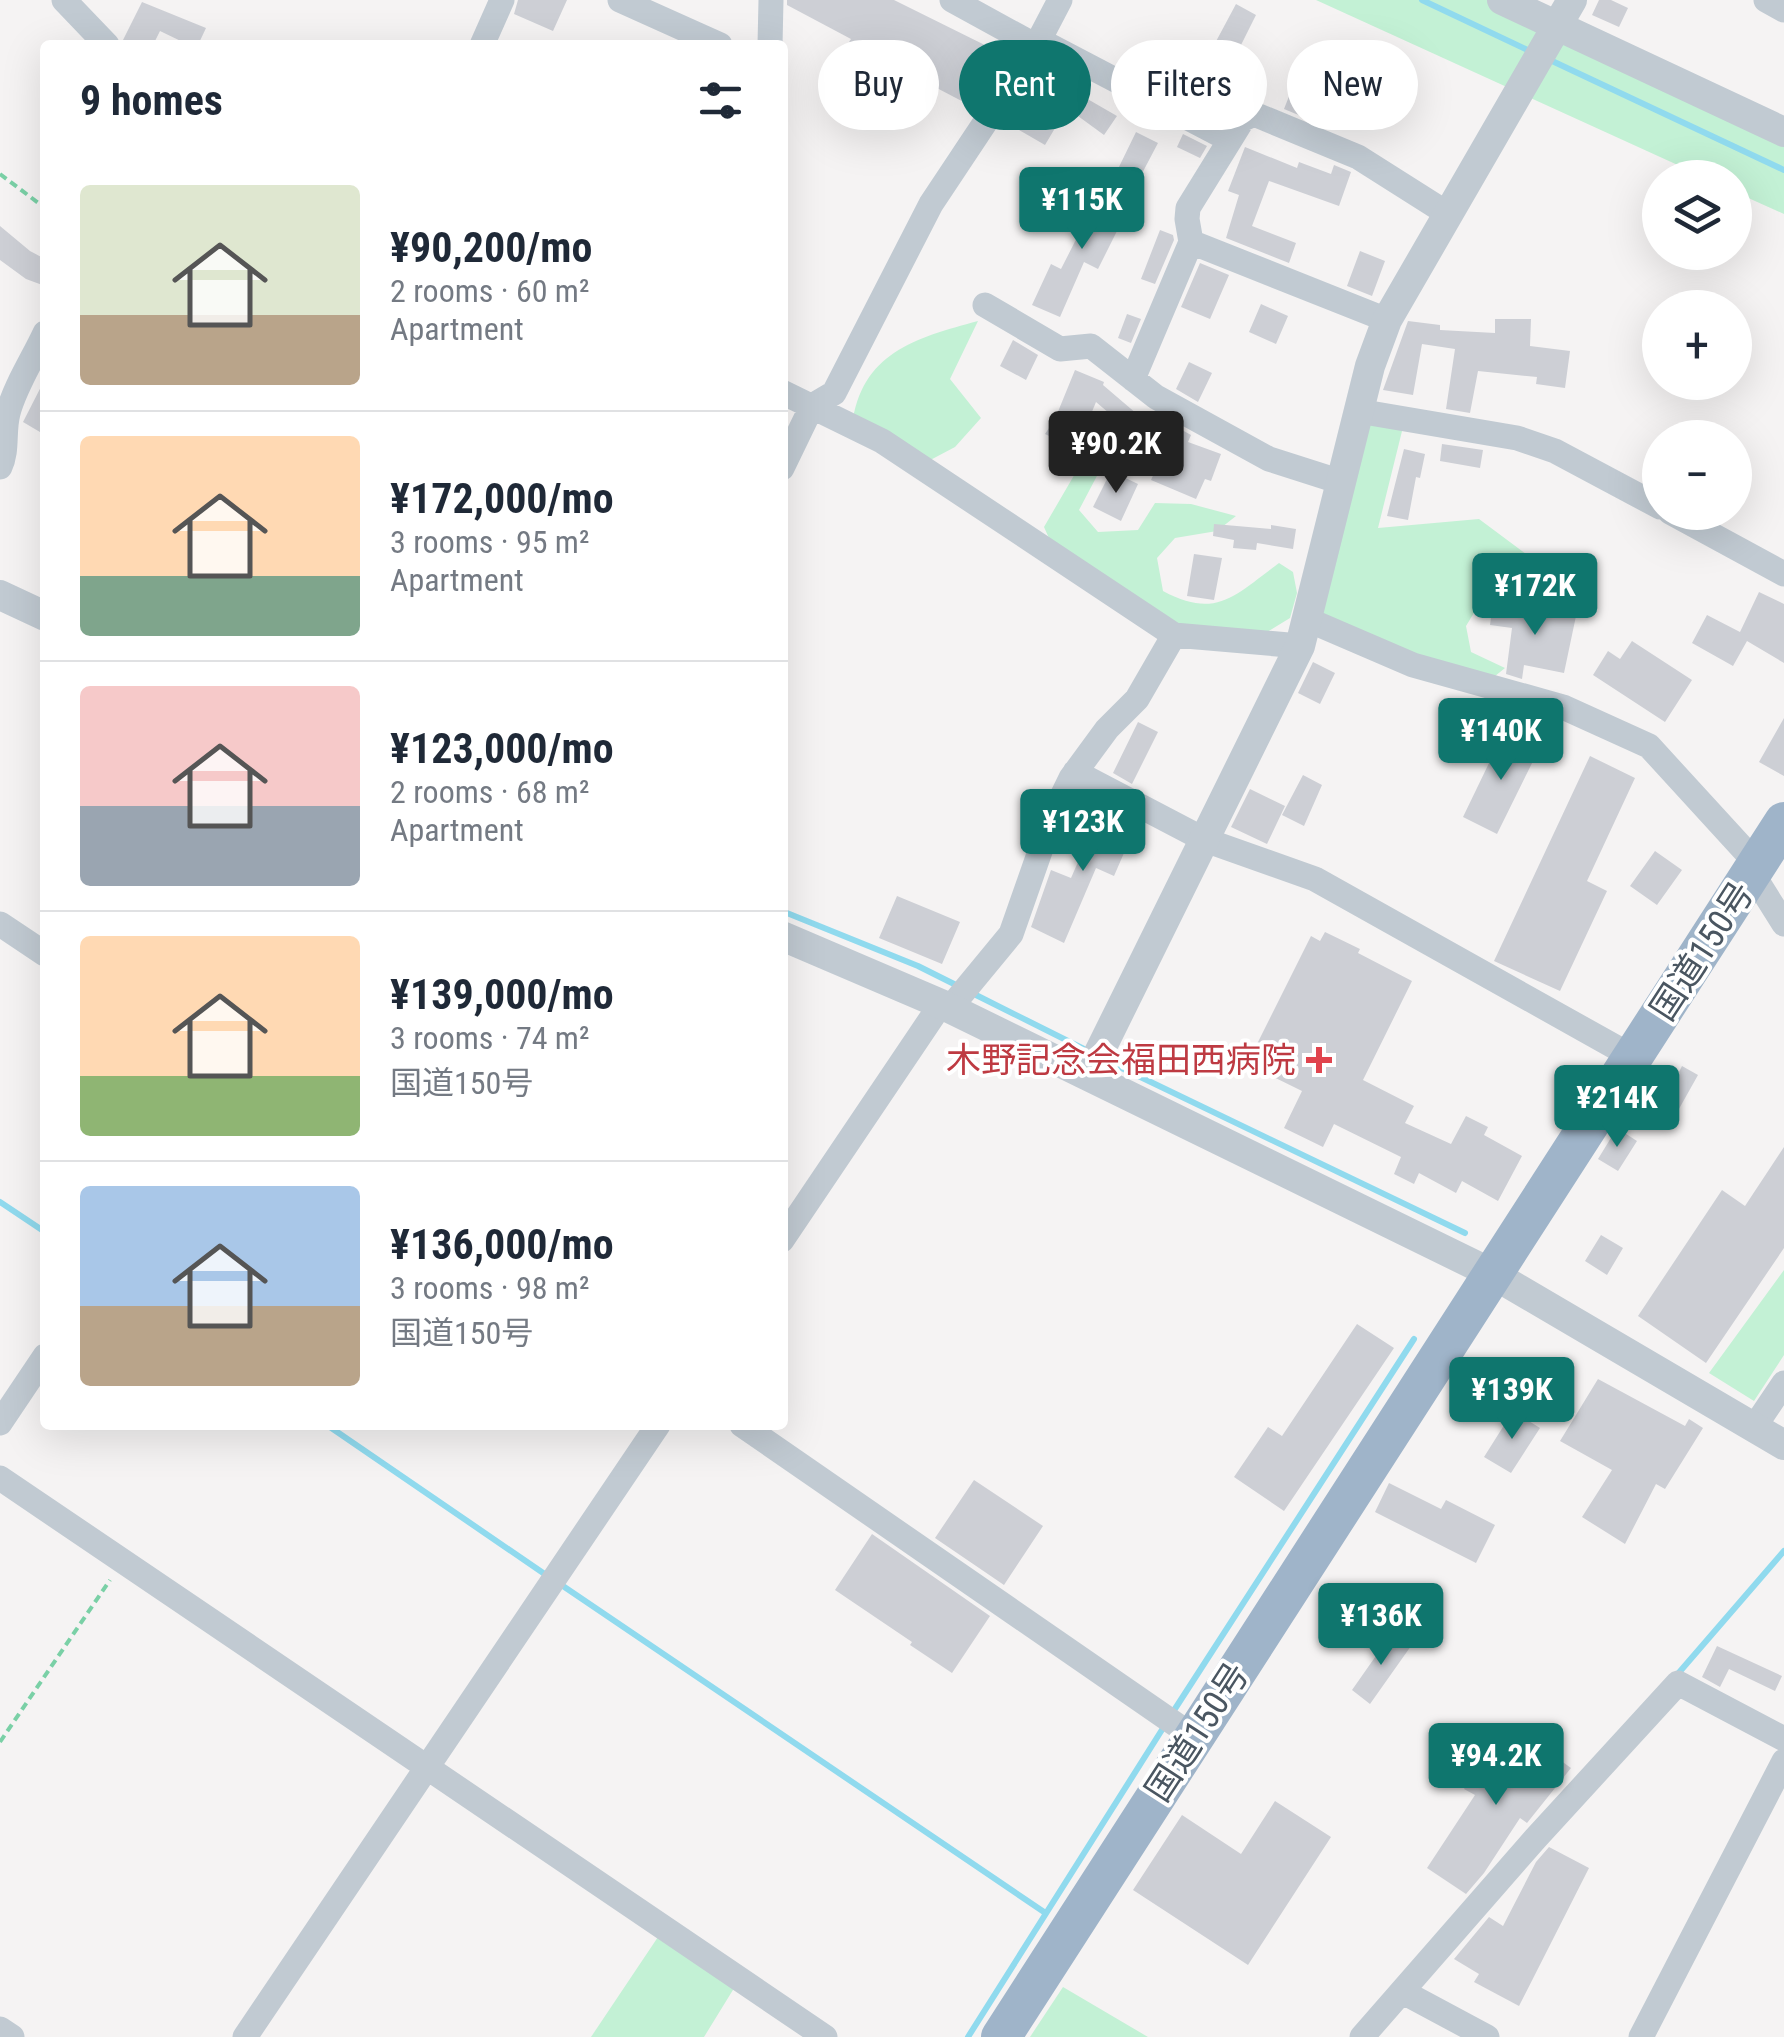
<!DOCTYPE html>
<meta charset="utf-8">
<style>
:root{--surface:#fff;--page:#f2f2f3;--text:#1f2937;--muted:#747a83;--line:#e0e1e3;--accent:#0f766e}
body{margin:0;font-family:"Roboto Condensed","Noto Sans JP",sans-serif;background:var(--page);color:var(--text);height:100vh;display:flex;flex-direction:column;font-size:38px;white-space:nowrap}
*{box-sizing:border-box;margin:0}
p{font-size:32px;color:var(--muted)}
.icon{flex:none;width:55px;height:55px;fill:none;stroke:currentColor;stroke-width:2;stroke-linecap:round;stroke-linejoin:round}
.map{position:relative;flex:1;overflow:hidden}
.side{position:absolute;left:40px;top:40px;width:748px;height:1390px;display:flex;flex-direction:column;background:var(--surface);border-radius:10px;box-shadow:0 10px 40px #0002}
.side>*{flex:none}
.guide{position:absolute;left:818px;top:40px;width:815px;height:90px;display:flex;gap:20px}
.buttons{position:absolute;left:1642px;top:160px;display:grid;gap:20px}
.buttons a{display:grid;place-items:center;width:110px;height:110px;border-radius:50%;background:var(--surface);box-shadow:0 10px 40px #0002;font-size:50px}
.price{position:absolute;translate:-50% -85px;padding:0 22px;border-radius:10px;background:var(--accent);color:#fff;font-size:32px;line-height:65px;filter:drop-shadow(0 2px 5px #0008)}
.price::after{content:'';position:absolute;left:50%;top:60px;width:30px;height:22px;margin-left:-15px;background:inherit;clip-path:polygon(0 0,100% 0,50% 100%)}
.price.active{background:#222;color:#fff}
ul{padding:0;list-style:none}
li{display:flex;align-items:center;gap:30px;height:250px;padding:0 40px}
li+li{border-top:2px solid var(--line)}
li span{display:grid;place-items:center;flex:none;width:280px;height:200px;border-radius:10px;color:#555}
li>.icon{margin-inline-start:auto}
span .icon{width:120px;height:120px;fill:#fffc;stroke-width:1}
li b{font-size:42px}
h2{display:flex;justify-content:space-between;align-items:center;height:120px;padding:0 40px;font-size:42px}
.pill{padding:0 35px;border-radius:45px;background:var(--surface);box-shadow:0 10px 40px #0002;font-size:35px;line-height:90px}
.pill.active{background:var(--accent);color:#fff}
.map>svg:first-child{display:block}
.green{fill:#c3f1d5}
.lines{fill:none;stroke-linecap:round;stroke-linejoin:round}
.stream{stroke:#90daee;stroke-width:6}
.building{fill:#cdcfd5}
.path{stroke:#7ad0a6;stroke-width:4;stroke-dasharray:8 5;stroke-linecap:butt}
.minor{stroke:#c1cad2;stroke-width:25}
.tertiary{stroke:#c1cad2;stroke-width:30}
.trunk{stroke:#9fb4c9;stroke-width:40}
.health-dot{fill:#e0444e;stroke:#fff;stroke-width:4}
.labels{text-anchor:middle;stroke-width:8;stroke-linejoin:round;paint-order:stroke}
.street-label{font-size:35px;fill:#4a5661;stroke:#fff}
.health-label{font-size:35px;fill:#be3a42;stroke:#fff;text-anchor:end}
</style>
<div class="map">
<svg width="1784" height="2037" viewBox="0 0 1784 2037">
<rect width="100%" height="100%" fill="#f5f3f3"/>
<path class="green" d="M1316 0H1502L1784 130V214L1735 192V178L1704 177Z
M978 321 950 379 981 418 955 447 919 466 852 426C861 353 915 338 978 321Z
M1358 411 1405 419 1378 528 1479 519 1526 554 1483 598 1466 626 1471 652 1505 668 1484 685 1308 611Z
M1076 472H1099L1079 510 1098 532 1138 530 1155 503 1191 504 1236 516 1217 531 1175 538 1157 558 1163 591C1217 620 1235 595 1279 563L1293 572 1297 593 1290 618 1249 643 1174 635 1057 556 1044 527Z
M1784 1270V1355L1754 1401 1709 1373Z
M660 1934 736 1985 704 2037H591Z
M1063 1987 1148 2037H1030Z"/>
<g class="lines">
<path class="stream" d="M1422 0 1534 53
M1550 60 1784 170
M782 911 918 966 960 987
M972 993 1090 1052
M1105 1060 1465 1233
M0 1202 45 1232
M327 1425 549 1577
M560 1584 1044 1912
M1676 1676 1784 1551
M1171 1715 1414 1339
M968 2037 1165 1725"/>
</g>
<path class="building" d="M518 0H567L553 31 514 14Z
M787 0H894L1009 57 975 108 849 42 851 39 787 5Z
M1599 0H1611L1628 8 1619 27 1592 15Z
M142 2 206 28 198 45H189L160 31 153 45H134L123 40Z
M1236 4 1256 15 1211 105 1184 92 1200 60 1205 62Z
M1039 71 1117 116 1104 135 1067 108 1045 145 1005 122Z
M1297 76 1327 88 1313 121 1284 109Z
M1136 132 1158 143 1138 181 1117 171Z
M1183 134 1207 146 1200 158 1177 147Z
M1245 147 1297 168 1299 162 1331 174 1334 165 1351 172 1339 206 1269 181 1252 226 1296 243 1289 263 1226 238 1239 195 1228 191Z
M1111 176 1127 183 1110 223 1119 227 1098 269 1084 262 1060 317 1032 305 1051 264 1061 269 1090 212 1094 215Z
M0 226 30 251 45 259V286L26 279 0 260Z
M1160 230 1173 235 1174 240 1155 284 1141 279Z
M1360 251 1385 261 1372 296 1347 286Z
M1200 263 1229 275 1210 319 1181 307Z
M1261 304 1288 316 1276 344 1249 332Z
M1127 314 1141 319 1131 343 1118 338Z
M1495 319H1531L1530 346 1570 351 1565 388 1536 384 1537 377 1478 371 1470 413 1446 409 1455 349 1422 344 1413 395 1383 390 1408 321 1440 325V330L1495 333Z
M1013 340 1038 355 1026 380 1000 366Z
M1189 362 1212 373 1198 402 1176 389Z
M1075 370 1104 382 1103 385 1151 426 1155 415 1191 435 1188 442 1221 454 1211 481 1205 479 1196 499 1151 480 1161 458 1140 448 1143 442 1096 402 1089 419 1082 416 1068 445 1045 434 1055 419Z
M45 379V435L23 422Z
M1442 444 1483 450 1480 468 1440 461Z
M1404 449 1425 454 1420 478 1416 477 1408 520 1387 516Z
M1111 471 1138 484 1121 521 1093 507Z
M1214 524 1271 529V525L1296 529 1293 549 1257 543 1256 550 1233 548 1234 540 1213 536Z
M1194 554 1222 558 1214 600 1187 596Z
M1759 592 1784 604V663L1747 641 1733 666 1692 643 1707 615 1740 632Z
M1493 603 1576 616 1564 673 1524 665 1522 679 1506 674 1512 628 1490 625Z
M1632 641 1692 680 1665 722 1593 675 1608 651 1620 659Z
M1313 662 1335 673 1320 704 1298 693Z
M1784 718V776L1759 762Z
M1138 722 1158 732 1132 784 1113 773Z
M1504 732 1539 749 1497 834 1463 817Z
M1590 756 1635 778 1587 881 1607 891 1560 991 1494 961Z
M1303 775 1322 785 1304 826 1282 815Z
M1250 789 1285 806 1267 844 1231 827Z
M1103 805 1137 823 1114 876 1096 868 1064 943 1031 927 1051 870 1071 878Z
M1655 851 1682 870 1657 905 1630 886Z
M897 896 960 922 942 964 879 938Z
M1325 932 1360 949 1358 953 1412 981 1363 1080 1414 1106 1405 1123 1451 1144 1466 1116 1488 1127 1484 1135 1522 1156 1498 1201 1462 1181 1456 1193 1419 1173 1414 1184 1394 1174 1401 1157 1334 1124 1323 1147 1284 1128 1302 1091 1247 1064 1311 936 1320 941Z
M1682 1066 1698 1075 1675 1116 1655 1104 1658 1098 1654 1095 1669 1069 1678 1074Z
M1617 1128 1637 1141 1618 1171 1598 1159Z
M1784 1147V1248L1706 1363 1638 1316 1722 1190 1745 1206Z
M1601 1235 1623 1248 1607 1275 1585 1261Z
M1357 1324 1394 1348 1284 1511 1234 1477 1268 1427 1282 1436Z
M1598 1379 1685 1426 1689 1419 1703 1428 1665 1489 1656 1484 1625 1544 1582 1517 1612 1470 1560 1441Z
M1513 1411 1540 1428 1511 1473 1484 1457Z
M974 1480 1043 1526 1004 1585 935 1538Z
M1389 1483 1441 1509 1446 1500 1495 1525 1476 1563 1375 1512Z
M872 1534 990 1616 952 1673 910 1645 912 1642 835 1590Z
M1392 1633 1411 1646 1370 1704 1352 1690Z
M1717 1646 1782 1676 1775 1691 1729 1669 1720 1687 1702 1677Z
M1503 1730 1549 1760 1553 1755 1571 1768 1527 1823 1520 1818 1484 1873 1466 1894 1427 1868 1475 1795 1464 1789Z
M1275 1801 1331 1837 1248 1965 1133 1890 1182 1815 1241 1854Z
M1549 1847 1589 1868 1519 2006 1474 1982 1479 1974 1454 1959 1489 1917 1503 1926 1536 1862Z"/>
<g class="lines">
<path class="path" d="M0 174 45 208
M0 1742 110 1580"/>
<path class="minor" d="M64 0 107 45
M620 0 720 45
M952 0 1036 46
M1766 0 1784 10
M1039 40 1230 140
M482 45 502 0
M770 45 771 0
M1191 242 1187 219 1188 208 1243 119 1254 114 1358 157 1448 214
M985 305 1060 349 1091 346 1156 397 1269 459 1341 482
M1133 379 1191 242 1387 320
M782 392 882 441 1174 635
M1358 411 1517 438 1555 451 1660 507
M0 467C8 450 3 432 8 413 15 386 33 359 45 333
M782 468 812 406 834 393 931 204 1036 46 1060 0
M1670 512 1784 574
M1306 619 1413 665 1563 707 1649 746 1757 864
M1075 772 1205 840 1315 879 1633 1057
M1752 873 1784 924
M0 924 45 954
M950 1008 1011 934 1052 817 1071 778 1107 729 1137 699 1174 635 1300 646
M782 1240 941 1004
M0 1423 45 1356
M742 1425 1194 1737
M1753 1429 1784 1383
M0 1478 825 2037
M1403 1992 1487 2037
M0 2029 12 2037
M245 2037 658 1425
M1362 2037 1535 1839 1678 1683 1784 1739
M1641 2037 1784 1761"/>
<path class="tertiary" d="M1502 0 1784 132
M0 595 45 616
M782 936 941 1004 1491 1273 1784 1445
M1088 1075 1300 646 1370 366 1387 320 1572 0"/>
<path class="trunk" d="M1001 2037 1784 822"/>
</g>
<path class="health-dot" d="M1314 1045h10v10h10v10h-10v10h-10v-10h-10v-10h10z"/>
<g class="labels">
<g class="street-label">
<text transform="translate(1702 951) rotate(-57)" y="12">国道150号</text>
<text transform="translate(1197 1732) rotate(-57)" y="12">国道150号</text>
</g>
<g class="health-label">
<text x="1296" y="1072">木野記念会福田西病院</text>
</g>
</g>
</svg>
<div class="buttons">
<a><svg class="icon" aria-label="layers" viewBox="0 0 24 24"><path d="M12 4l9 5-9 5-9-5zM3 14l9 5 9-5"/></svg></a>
<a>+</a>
<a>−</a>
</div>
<b class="price" style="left:1082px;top:252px">¥115K</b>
<b class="price active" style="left:1116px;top:496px">¥90.2K</b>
<b class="price" style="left:1535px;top:638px">¥172K</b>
<b class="price" style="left:1501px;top:783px">¥140K</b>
<b class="price" style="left:1083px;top:874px">¥123K</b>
<b class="price" style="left:1617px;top:1150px">¥214K</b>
<b class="price" style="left:1512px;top:1442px">¥139K</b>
<b class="price" style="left:1381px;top:1668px">¥136K</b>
<b class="price" style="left:1496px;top:1808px">¥94.2K</b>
<div class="guide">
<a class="pill">Buy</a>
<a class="pill active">Rent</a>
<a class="pill">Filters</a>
<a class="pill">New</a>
</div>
<section class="side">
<h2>9 homes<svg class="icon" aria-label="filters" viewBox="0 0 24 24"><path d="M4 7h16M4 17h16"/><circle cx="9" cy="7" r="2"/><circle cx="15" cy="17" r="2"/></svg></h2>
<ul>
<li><span style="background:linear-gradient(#dfe7d0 65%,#b9a48a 0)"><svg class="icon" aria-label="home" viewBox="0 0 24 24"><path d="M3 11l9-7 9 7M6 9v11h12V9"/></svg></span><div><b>¥90,200/mo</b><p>2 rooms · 60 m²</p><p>Apartment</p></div></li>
<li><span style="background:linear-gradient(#ffd9b3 70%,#7fa58c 0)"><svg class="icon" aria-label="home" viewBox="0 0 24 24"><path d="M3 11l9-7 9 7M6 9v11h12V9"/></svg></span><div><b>¥172,000/mo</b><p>3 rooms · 95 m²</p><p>Apartment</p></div></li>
<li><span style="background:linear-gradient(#f6c9c9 60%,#9aa5b1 0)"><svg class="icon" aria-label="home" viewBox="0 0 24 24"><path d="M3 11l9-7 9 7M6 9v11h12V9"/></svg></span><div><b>¥123,000/mo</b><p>2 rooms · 68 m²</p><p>Apartment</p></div></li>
<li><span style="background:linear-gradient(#ffd9b3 70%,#8fb573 0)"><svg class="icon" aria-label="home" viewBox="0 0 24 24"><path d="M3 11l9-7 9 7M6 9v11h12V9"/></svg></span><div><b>¥139,000/mo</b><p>3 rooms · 74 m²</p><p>国道150号</p></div></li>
<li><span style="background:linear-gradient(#a9c7e8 60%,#b9a48a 0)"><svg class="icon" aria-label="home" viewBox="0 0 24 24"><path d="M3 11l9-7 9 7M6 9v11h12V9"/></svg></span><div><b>¥136,000/mo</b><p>3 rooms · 98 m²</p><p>国道150号</p></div></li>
</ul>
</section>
</div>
